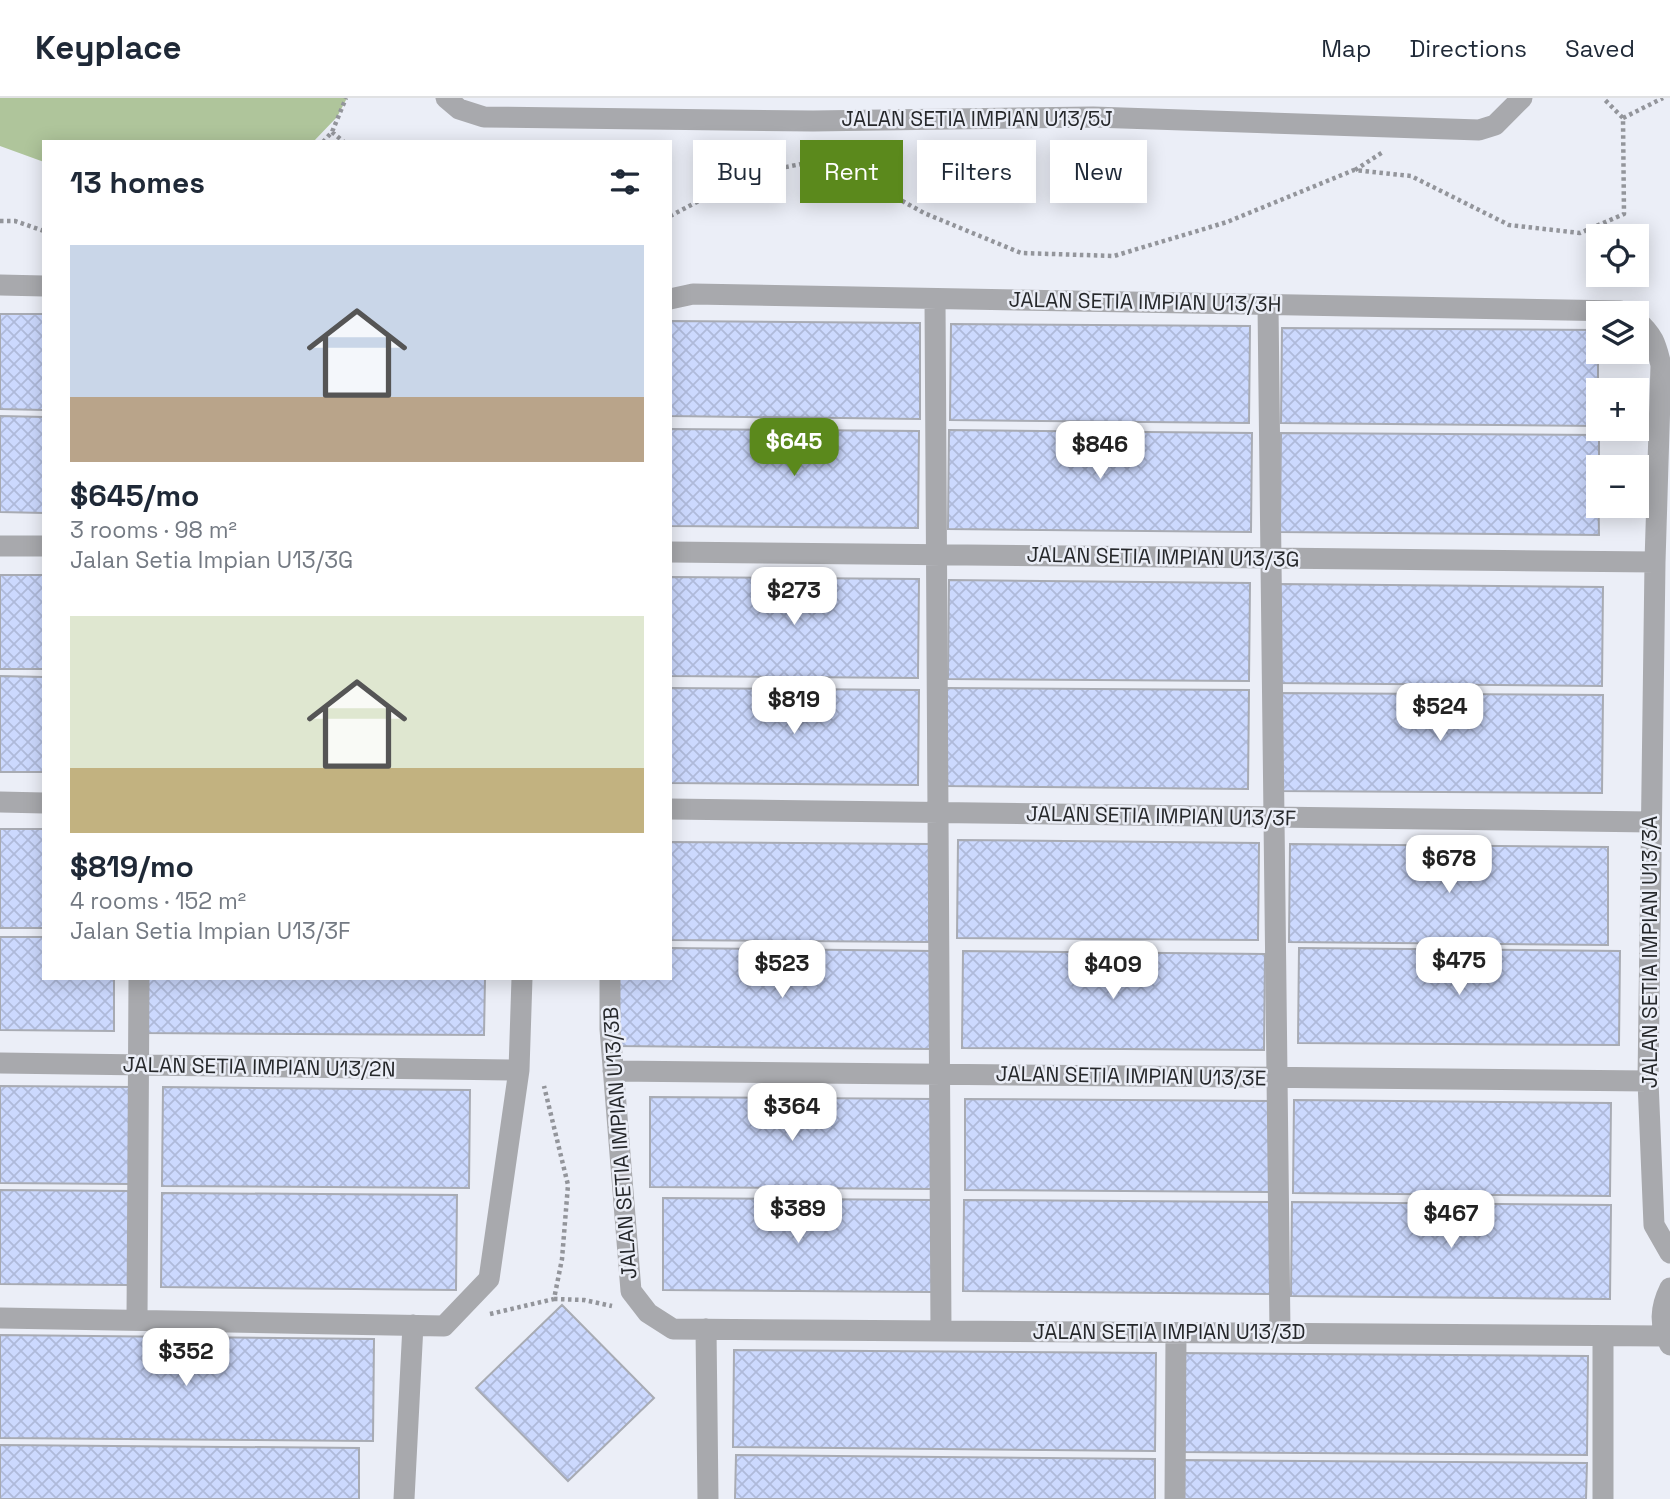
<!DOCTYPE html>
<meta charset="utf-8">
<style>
:root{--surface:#fff;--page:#f2f2f3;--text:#1f2937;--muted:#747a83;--line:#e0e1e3;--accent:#5b891c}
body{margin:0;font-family:"Space Grotesk",sans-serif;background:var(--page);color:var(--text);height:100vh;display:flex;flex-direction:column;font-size:26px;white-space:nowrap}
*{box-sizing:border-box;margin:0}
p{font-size:23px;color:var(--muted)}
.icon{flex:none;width:38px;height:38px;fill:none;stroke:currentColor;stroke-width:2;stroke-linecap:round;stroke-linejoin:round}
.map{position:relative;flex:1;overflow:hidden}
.drawer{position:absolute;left:42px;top:42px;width:630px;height:840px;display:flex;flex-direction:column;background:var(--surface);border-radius:0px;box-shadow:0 4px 18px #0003}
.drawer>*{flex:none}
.hud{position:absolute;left:693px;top:42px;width:665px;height:63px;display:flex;gap:14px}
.tools{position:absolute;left:1586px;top:126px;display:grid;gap:14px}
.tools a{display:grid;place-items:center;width:63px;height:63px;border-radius:0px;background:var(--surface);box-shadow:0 4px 18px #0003;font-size:35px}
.price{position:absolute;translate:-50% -60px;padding:0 16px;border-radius:14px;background:#fff;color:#222;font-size:23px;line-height:46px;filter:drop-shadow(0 2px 4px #0008)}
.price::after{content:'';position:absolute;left:50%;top:42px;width:21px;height:16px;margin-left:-10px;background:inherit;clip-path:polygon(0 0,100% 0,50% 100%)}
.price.active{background:var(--accent);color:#fff}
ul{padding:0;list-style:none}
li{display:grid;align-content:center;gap:14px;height:371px;padding:0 28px}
li span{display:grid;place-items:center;height:217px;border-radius:0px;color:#555}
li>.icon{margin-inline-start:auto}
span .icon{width:126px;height:126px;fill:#fffc;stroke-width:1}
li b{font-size:30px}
h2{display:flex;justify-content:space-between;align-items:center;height:84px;padding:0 28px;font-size:30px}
.pill{padding:0 24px;border-radius:0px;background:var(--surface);box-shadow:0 4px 18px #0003;font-size:24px;line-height:63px}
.pill.active{background:var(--accent);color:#fff}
header{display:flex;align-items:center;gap:42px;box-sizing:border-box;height:98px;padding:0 35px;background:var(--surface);border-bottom:2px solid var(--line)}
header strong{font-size:33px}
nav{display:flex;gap:38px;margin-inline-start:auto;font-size:24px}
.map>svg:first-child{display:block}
.grass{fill:#afc59b}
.building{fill:url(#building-cross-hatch);stroke:#a8abb3;stroke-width:2}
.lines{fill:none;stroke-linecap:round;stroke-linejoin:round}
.path{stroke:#93959b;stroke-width:4.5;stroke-dasharray:3.5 3.5;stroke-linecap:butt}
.minor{stroke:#a8a9ad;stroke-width:21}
.labels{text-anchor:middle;stroke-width:5;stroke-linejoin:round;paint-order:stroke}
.street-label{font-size:21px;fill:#26282b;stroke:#ebeef7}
</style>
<header>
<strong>Keyplace</strong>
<nav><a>Map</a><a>Directions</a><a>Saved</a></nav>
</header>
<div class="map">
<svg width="1670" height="1401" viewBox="0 0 1670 1401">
<defs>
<pattern id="building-cross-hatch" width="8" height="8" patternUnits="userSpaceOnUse" patternTransform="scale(1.75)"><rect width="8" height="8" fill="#ccd9fe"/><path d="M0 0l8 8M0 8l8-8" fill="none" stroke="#afbada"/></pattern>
</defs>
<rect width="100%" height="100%" fill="#ebeef7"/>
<path class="grass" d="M0 0H347L337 19 313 44H44V64L0 48Z"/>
<path class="building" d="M0 216H44V312L0 311Z
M670 223 920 225V321L670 318Z
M951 226 1250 228 1249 325 950 322Z
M1282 230 1598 232V328L1281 325Z
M0 318 44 319V415L0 414Z
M670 331 919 333 918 430 670 428Z
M949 332 1252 335 1251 434 948 431Z
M1281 335 1599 337V369H1598L1599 437 1280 434Z
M0 477H44V571H0Z
M670 479 919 481 918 580 670 578Z
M949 482 1250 485 1249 583 948 581Z
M1278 486 1603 489 1602 588 1277 585Z
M0 578 44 579V674H0Z
M670 590 919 592 918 687 670 685Z
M947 590 1249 592 1248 691 946 688Z
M1277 595 1603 597 1602 695 1276 693Z
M0 731H44V830H0Z
M958 742 1259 745 1258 842 957 840Z
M670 744 930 746 929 844 670 842Z
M1290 746 1608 749V847L1289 844Z
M0 839H44V880H114V933L0 932Z
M670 850 933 853 932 951 617 948 618 880H670Z
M1299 850 1620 853 1619 947 1298 945Z
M963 853 1265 856 1264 952 962 950Z
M143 880H485L484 937 143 935Z
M0 988 132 989 131 1086 0 1085Z
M163 989 470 992 469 1090 162 1088Z
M650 999 935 1001 934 1091 650 1089Z
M965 1001 1270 1003 1269 1094 965 1092Z
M1294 1002 1611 1005 1610 1098 1293 1095Z
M0 1092 130 1093 129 1187 0 1186Z
M162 1095 457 1097 456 1192 161 1189Z
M663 1100 932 1102V1194L663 1192Z
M964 1102 1270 1104V1196L963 1193Z
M1292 1104 1611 1107 1610 1201 1291 1198Z
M562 1207 654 1300 568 1383 476 1290Z
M0 1237 374 1241 373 1343 0 1340Z
M734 1252 1156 1255 1155 1353 733 1349Z
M1183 1255 1588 1258 1587 1357 1182 1354Z
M0 1347 359 1350V1401H0Z
M736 1357 1155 1361V1401H735Z
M1182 1362 1587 1365 1586 1401H1182Z"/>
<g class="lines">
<path class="path" d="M1623 20 1663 0
M332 34 344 44
M323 44 332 34 346 0
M808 65 822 47
M1355 72 1383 54
M670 118 741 81 770 72 807 65 841 69 924 115 1021 155 1114 158 1227 124 1354 72 1411 78 1509 127 1580 135 1624 116 1623 20 1603 0
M0 123H15L44 133
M554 1201 584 1202 612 1208
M490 1216 554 1201 562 1161 568 1087 544 988"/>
<path class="minor" d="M446 0 459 11 484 19 813 23 1093 19 1479 32 1495 27 1522 0
M0 187 44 188
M670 201 693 196 1620 213 1624 215
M935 201 941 1233
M1268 207 1280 1235
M1636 222C1653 236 1656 246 1661 267L1655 464 1648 983 1654 1127 1670 1155
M0 448H44
M670 454 1655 464
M0 704 44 705
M670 711 1651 724
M610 880V931L631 1193 648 1215 673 1231 1665 1238
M0 965 519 972
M613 973 1648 983
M1670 1190C1660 1210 1659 1227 1670 1247
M0 1220 444 1228 489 1181 519 972 522 880
M137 1222 139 880
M706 1231 708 1401
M1603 1238V1401
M404 1401 413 1227
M1175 1401 1176 1235"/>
</g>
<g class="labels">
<g class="street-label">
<text x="977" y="28">JALAN SETIA IMPIAN U13/5J</text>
<text transform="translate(1145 204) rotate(1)" y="7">JALAN SETIA IMPIAN U13/3H</text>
<text transform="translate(1163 459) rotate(1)" y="7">JALAN SETIA IMPIAN U13/3G</text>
<text transform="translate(1161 718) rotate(1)" y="7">JALAN SETIA IMPIAN U13/3F</text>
<text transform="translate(1650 854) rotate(-90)" y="7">JALAN SETIA IMPIAN U13/3A</text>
<text transform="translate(259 969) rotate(1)" y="7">JALAN SETIA IMPIAN U13/2N</text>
<text transform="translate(1131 978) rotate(1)" y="7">JALAN SETIA IMPIAN U13/3E</text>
<text transform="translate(620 1045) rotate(-94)" y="7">JALAN SETIA IMPIAN U13/3B</text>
<text x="1169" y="1241">JALAN SETIA IMPIAN U13/3D</text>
</g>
</g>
</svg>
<div class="tools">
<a><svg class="icon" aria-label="locate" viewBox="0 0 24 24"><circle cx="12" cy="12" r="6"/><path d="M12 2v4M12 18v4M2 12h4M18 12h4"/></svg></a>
<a><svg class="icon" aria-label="layers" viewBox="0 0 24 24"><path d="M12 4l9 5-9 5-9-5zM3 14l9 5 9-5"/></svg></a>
<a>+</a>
<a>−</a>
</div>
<b class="price active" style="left:794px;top:380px">$645</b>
<b class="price" style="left:1100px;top:383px">$846</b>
<b class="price" style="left:794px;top:529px">$273</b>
<b class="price" style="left:794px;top:638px">$819</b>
<b class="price" style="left:1440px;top:645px">$524</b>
<b class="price" style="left:1449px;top:797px">$678</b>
<b class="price" style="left:1459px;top:899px">$475</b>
<b class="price" style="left:782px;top:902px">$523</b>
<b class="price" style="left:1113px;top:903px">$409</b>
<b class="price" style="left:792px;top:1045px">$364</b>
<b class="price" style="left:798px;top:1147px">$389</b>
<b class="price" style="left:1451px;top:1152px">$467</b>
<b class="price" style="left:186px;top:1290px">$352</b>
<div class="hud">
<a class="pill">Buy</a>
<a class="pill active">Rent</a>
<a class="pill">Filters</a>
<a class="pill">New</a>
</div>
<section class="drawer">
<h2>13 homes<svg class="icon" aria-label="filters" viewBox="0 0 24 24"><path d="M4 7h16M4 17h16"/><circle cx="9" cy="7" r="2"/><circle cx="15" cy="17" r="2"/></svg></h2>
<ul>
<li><span style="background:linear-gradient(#c9d6e8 70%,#b9a48a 0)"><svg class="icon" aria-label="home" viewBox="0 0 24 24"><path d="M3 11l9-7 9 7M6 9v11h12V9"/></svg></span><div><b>$645/mo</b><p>3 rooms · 98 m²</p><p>Jalan Setia Impian U13/3G</p></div></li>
<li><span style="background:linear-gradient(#dfe7d0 70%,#c2b280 0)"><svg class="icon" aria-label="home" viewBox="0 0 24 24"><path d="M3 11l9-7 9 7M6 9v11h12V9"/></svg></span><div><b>$819/mo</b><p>4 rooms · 152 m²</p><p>Jalan Setia Impian U13/3F</p></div></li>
</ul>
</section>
</div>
